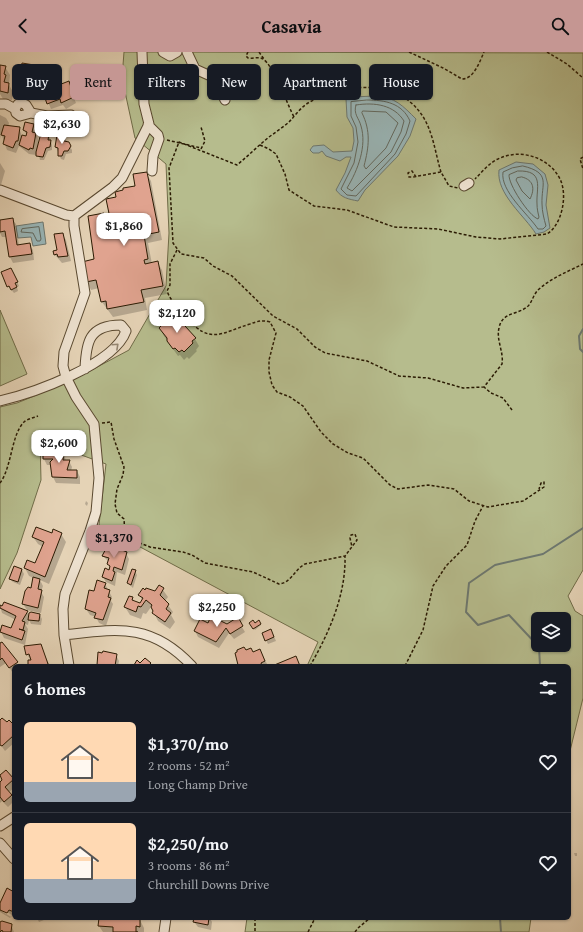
<!DOCTYPE html>
<meta charset="utf-8">
<style>
:root{--surface:#171b24;--page:#20242c;--text:#f1f3f6;--muted:#9ea1a6;--line:#363941;--accent:#c59692}
body{margin:0;font-family:"Gentium Book Plus",serif;background:var(--page);color:var(--text);height:100vh;display:flex;flex-direction:column;font-size:15px;white-space:nowrap}
*{box-sizing:border-box;margin:0}
p{font-size:13px;color:var(--muted)}
.icon{flex:none;width:22px;height:22px;fill:none;stroke:currentColor;stroke-width:2;stroke-linecap:round;stroke-linejoin:round}
.map{position:relative;flex:1;overflow:hidden}
.drawer{position:absolute;left:12px;top:612px;width:559px;height:256px;display:flex;flex-direction:column;background:var(--surface);border-radius:6px;box-shadow:0 1px 3px #0004}
.drawer>*{flex:none}
.banner{position:absolute;left:12px;top:12px;width:559px;height:36px;display:flex;gap:8px}
.tools{position:absolute;left:531px;top:560px;display:grid;gap:8px}
.tools a{display:grid;place-items:center;width:40px;height:40px;border-radius:6px;background:var(--surface);box-shadow:0 1px 3px #0004;font-size:20px}
.price{position:absolute;translate:-50% -34px;padding:0 9px;border-radius:8px;background:#fff;color:#222;font-size:13px;line-height:26px;filter:drop-shadow(0 1px 2px #0008)}
.price::after{content:'';position:absolute;left:50%;top:24px;width:12px;height:9px;margin-left:-6px;background:inherit;clip-path:polygon(0 0,100% 0,50% 100%)}
.price.selected{background:var(--accent);color:#111}
ul{padding:0;list-style:none}
li{display:flex;align-items:center;gap:12px;height:100px;padding:0 12px}
li+li{border-top:1px solid var(--line)}
li span{display:grid;place-items:center;flex:none;width:112px;height:80px;border-radius:6px;color:#555}
li>.icon{margin-inline-start:auto}
span .icon{width:48px;height:48px;fill:#fffc;stroke-width:1}
li b{font-size:17px}
h2{display:flex;justify-content:space-between;align-items:center;height:48px;padding:0 12px;font-size:17px}
.tag{padding:0 14px;border-radius:6px;background:var(--surface);box-shadow:0 1px 3px #0004;font-size:14px;line-height:36px}
.tag.selected{background:var(--accent);color:#111}
header{display:flex;justify-content:space-between;align-items:center;height:52px;padding:0 12px;background:var(--accent);color:#111;font-size:18px;font-weight:700}
.map>svg:first-child{display:block}
.green{fill:#b6bc8d;stroke:#706c48;fill-rule:evenodd}
.water{fill:#99b6b8;stroke:#6d7870}
.shadow{fill:#0003}
.lines{fill:none;stroke-linecap:round;stroke-linejoin:round}
.shore{stroke:#62685e;stroke-width:1}
.stream{stroke:#6d7870;stroke-width:2}
.building{fill:#e0a38f;stroke:#2b1b03}
.minor-casing{stroke:#5a4930;stroke-width:11}
.path{stroke:#2b1b03;stroke-width:1.5;stroke-dasharray:3 2;stroke-linecap:butt}
.minor{stroke:#eee2d0;stroke-width:9}
.oneway{stroke:#968874}
</style>
<header><svg class="icon" aria-label="back" viewBox="0 0 24 24"><path d="M15 5l-7 7 7 7"/></svg>Casavia<svg class="icon" aria-label="search" viewBox="0 0 24 24"><circle cx="10" cy="10" r="6"/><path d="M15 15l6 6"/></svg></header>
<div class="map">
<svg width="583" height="880" viewBox="0 0 583 880">
<rect width="100%" height="100%" fill="#e5d3b6"/>
<filter id="stains"><feTurbulence type="fractalNoise" baseFrequency=".005" numOctaves="4"/><feColorMatrix values="0 0 0 0 .2 0 0 0 0 .09 0 0 0 0 .02 0 0 0 .5 -.17"/></filter>
<radialGradient id="worn" r=".72"><stop offset=".6" stop-color="#630" stop-opacity="0"/><stop offset="1" stop-color="#630" stop-opacity=".3"/></radialGradient>
<path class="green" d="M124 0 583 1V518L568 544 575 559 583 564V646L569 703V614H307L318 590 99 473 106 412 40 388 41 428 17 501 0 537V355L17 351 71 329 129 298 166 234 169 181 166 112 135 86 122 26ZM538 567H564V593H538Z
M0 258 27 322 0 334Z
M247 866H531L529 880H245Z"/>
<path class="water" d="M376 44C395 45 403 54 416 67L410 84 398 104 365 138 358 149C348 147 342 146 336 138L345 121 351 105H346L340 109 326 104 322 99 319 101H313L310 98 313 94 324 93 333 100 352 99 354 89 353 76 347 65 346 47 351 45Z
M516 110 533 112 545 122 548 133 546 153 550 176 544 180 536 182C525 164 496 142 499 118Z
M43 170 46 192 33 194 31 185 18 186 16 174Z"/>
<path class="shadow" d="M0 14 5 15 10 23 9 33 13 40 12 48 3 47 0 42Z
M33 14 35 17 43 18 46 24V43L55 45 68 31 76 51 66 57 63 53 51 57 46 45 39 44 36 36 32 31 27 32 26 37 18 36 15 30 16 22 21 23Z
M0 63 6 66 9 71 8 75 12 76 13 74 19 76 22 84 28 85 24 78 34 73 37 79 36 83 38 87V93L49 83 52 93V98L48 99 44 108H40L37 97 36 103 29 102 19 94 16 101 7 98 1 81 0 87Z
M64 85 72 98V101L66 102 64 108 61 107 56 95Z
M0 111 5 119 1 133 0 132Z
M146 121 151 129 162 188 148 191 152 212 157 210 162 218 167 242 145 246 147 258 113 265 102 250 99 236 91 238 87 230 95 208 103 162 108 173 112 172 117 145 136 134Z
M12 167 16 172 19 194 29 193 33 198 34 208 13 211 10 205 6 185H2L0 181V169Z
M62 182 66 188 71 209 62 211 55 203 58 199Z
M11 217 19 234 17 235 18 239 14 241 8 234Z
M167 270 195 287 199 294 196 298 197 299 189 307 187 305 184 308 180 303 178 304 164 284 160 276Z
M56 399 63 400 66 409H69L72 415 71 419H77L80 425V432L56 431 53 425 51 413H47L44 407Z
M86 449 88 451 87 454 85 452Z
M61 482 66 490 49 532 40 528 43 534 41 540 44 545 41 561 27 558 23 552 31 537 34 526 29 524 25 516 36 512 43 495 38 492 33 485Z
M117 487 121 493 119 498 126 501 129 507 125 523 117 520 115 534 106 530 103 525 110 516 109 510 103 504 110 492Z
M22 518 24 522 20 533 13 530 10 527Z
M135 519 137 523 133 536 128 531Z
M105 532 112 545 111 549 113 552 106 574 99 571 96 565 90 563 86 557Z
M160 534 168 545 165 549 173 560 171 563 175 570 170 577 158 569 151 555 146 562 143 561 141 567 130 563 125 555 132 546 135 550 141 552 143 549 139 543 155 541Z
M0 554 27 560 30 565 40 563 42 567 41 573 31 572 29 568 28 573 25 572 28 577 25 593 4 586 1 580 12 578 16 568 2 561Z
M237 567 245 580 234 587 229 581 219 596 198 585 195 579 208 572 227 573Z
M259 569 261 573 255 578 250 571 255 572Z
M263 582H273L276 589 268 592Z
M0 592 19 614H14L13 621 6 611 0 615Z
M40 593 50 614H30L31 609 27 602Z
M260 598 268 614H240L237 607 246 600 253 601Z
M116 603 119 609 118 614H98Z
M0 669 14 674V691L5 699 0 692Z
M6 719 14 729V736L9 740 14 749 8 755 2 749 0 751V731L3 729 0 724Z
M574 801H577V804H575Z
M14 841V864L12 863 10 866 0 860V858L11 865 12 863 0 856V853Z
M37 866H49L39 870Z
M100 866H125L140 868 144 876V880H103L99 874Z
M195 866H210L212 870 211 878 198 875 194 870Z
M0 870 11 873 14 880H0Z"/>
<g class="lines">
<path class="shore" d="M367 48C385 48 402 51 410 69L406 82 395 102 356 144 347 143 341 137 354 111 358 90 356 75 351 64V50Z
M356 53C375 50 394 53 404 69L401 80 391 100 352 139 347 136C358 118 367 94 361 74 359 66 353 62 356 53Z
M363 59 386 60 398 71 386 96 366 117 364 114C369 95 371 79 362 61Z
M523 114C552 121 541 132 542 152 542 159 544 167 546 174L543 177H538C528 162 500 139 503 120L512 116Z
M518 119C545 118 536 136 537 152 537 157 538 161 539 165L538 167C529 164 508 132 509 123Z
M522 125C534 128 535 137 530 147L522 139 516 128 517 126Z
M39 175 41 187 40 189H37L33 181 21 180 22 177Z"/>
<path class="stream" d="M583 277 579 284 580 297 583 300
M540 614 539 595 509 563 478 573 466 560 469 531 495 513 543 502 583 476
M500 866 501 880"/>
</g>
<path class="building" d="M22 11 34 13V16L43 17V40L35 39 36 31 30 30 31 25 24 26 23 32 14 30 15 21 20 22Z
M0 13 6 14 4 22 6 23 4 30 9 31 8 41 0 39Z
M69 29 74 45 61 51 60 47 47 52 44 43 51 40 53 42 51 36Z
M25 70 34 72 32 80 36 81 33 97 30 96 29 98 19 93 22 83 26 84 27 80 23 78Z
M4 73 20 75 18 89H16L13 96 3 92 5 84 1 83Z
M41 81 49 82 48 88H51L50 95 46 96 43 105 36 104V100Z
M57 83 64 84V89L69 90 71 94 68 99H64L62 104H58V96L55 95Z
M147 120 159 180 144 183 148 207 144 208 145 212 158 209 163 234 141 238 144 250 107 257 106 249 101 250 96 228 86 230 82 210 94 207 88 164 104 161 106 172 111 171 106 147 116 145 115 140 123 138V136L135 134 133 122Z
M13 166 17 193 30 191 32 202 9 205 5 179 0 180V168Z
M63 181 68 204 58 205 57 202 54 203 53 199 57 198 54 182Z
M11 216 18 230 15 231 17 235 11 238 9 234 7 235 1 220Z
M169 262 171 265 174 262 196 286 192 289 193 291 184 300 182 298 179 300 175 296 173 297 167 289V286L159 276 166 269 164 267Z
M43 396H53L56 399H64L63 408H70L67 418H77V426L52 425 50 410 53 407H43Z
M36 475 52 481 53 477 62 481 45 525 24 516 27 508 35 511 44 490 32 485Z
M111 483 118 486 114 495 127 500 122 518 114 515 113 519 115 520 112 529 102 525 105 516 109 518 110 514 107 512 109 506 102 504 108 493Z
M14 514 22 517 18 530 9 527Z
M132 517 136 518 131 533 127 531Z
M33 525 40 527 38 537 42 538 38 556 22 552 25 539 28 535 31 536Z
M97 528 106 531 104 536 110 538 108 545 111 546 103 568 94 566 96 561 85 557 89 538 94 539Z
M159 533 164 536 160 543 169 552 166 557 171 561 165 570 152 561 153 559 151 555 152 553 146 548 141 555 138 554 136 560 124 555 129 544 133 545 132 548 140 551 143 546 138 543 143 536 145 538 146 536 155 539Z
M4 550 28 559 22 569 25 570 23 578 19 577 25 579 22 588 0 580 2 573 11 576 16 564 0 556V553L2 554Z
M31 560 40 562 39 569 28 568 29 561Z
M211 564 227 572 238 565 243 574 230 582 226 576 216 590 194 579 200 567 208 571Z
M253 568 255 571 259 568 261 572 253 577 249 571Z
M271 577 274 585 265 589 262 581Z
M2 590 18 610 9 616 2 606 0 608V591Z
M41 592 48 612 44 614H28V608H31L29 602 26 603 24 594Z
M244 595 246 598 251 596 253 600 260 597 265 609 261 611 262 614 238 613 235 601 237 600V598Z
M103 599 117 602 115 614H94L97 613 98 600 102 601Z
M296 604 300 614H272Z
M145 606 151 611 148 614H130L134 613 137 608 140 611Z
M2 666 7 670 9 668 14 673V683L2 694 0 693V668Z
M6 718 14 727 5 735 12 743 4 750 0 745V730L2 728 0 723Z
M7 836 14 840V860L9 858 7 861 0 858V851Z
M99 866 140 867V875L136 874V880H138H113V875L98 874Z
M194 866H209L208 873 193 870Z
M2 869 12 872 11 880H3L2 878 0 880V870Z"/>
<g class="lines">
<defs>
<path id="minor" d="M163 0 170 4 177 0
M187 0 195 17 215 26 225 48
M0 52H6L15 57 16 61 20 64 31 61 47 64 71 63
M15 57 18 52 22 51 26 53 31 61
M148 73 158 83 159 87 153 104 152 119
M464 134 469 131
M0 138 66 163 74 164 113 135 122 126 149 72 144 52 142 0
M0 349C33 341 114 313 126 279L121 273C89 273 86 290 85 317
M64 583C117 577 151 570 192 614
M69 614 64 583 63 557 65 542 90 479 96 460 99 426 94 372 76 345 66 325 63 314 64 300 85 241 74 174V164
M0 774 14 765
M0 791 14 807
M164 880 166 866"/>
</defs>
<use href="#minor" class="minor-casing"/>
<path class="path" d="M248 0 246 4 248 6C253 7 259 4 263 7 274 14 287 52 294 65
M259 0 264 7
M409 0 443 16 462 27C474 27 480 9 484 0
M547 0 567 12 583 26
M167 88 201 96
M260 93 269 97 276 102 285 122 289 138 314 154 347 158 394 175 438 177 476 185 500 187 547 182C562 173 568 143 560 127 549 105 520 96 498 107 489 111 482 120 475 127
M201 97 205 89 201 75
M583 105 580 107 583 117
M441 120C436 104 434 86 426 70 404 26 346 29 308 51 300 56 295 64 289 70 283 75 276 80 269 85 258 94 248 104 237 113L179 90 169 116 173 191 181 202 204 206 213 214 232 224 273 264 297 277 315 295 325 301 367 309 399 324 428 326 463 336 484 335
M416 125 412 119 408 121 409 125H413L441 120 449 134 458 136
M177 198 170 212V233L167 239C171 250 180 257 187 266 210 293 221 281 250 272 258 269 262 268 270 270L276 281 269 308V320L272 333 277 340 290 345 303 354 321 380 333 392 348 401 363 406 390 433 398 437 428 433 454 437 469 449 488 455 523 449 544 435V430L541 431 539 437
M512 358 503 346 491 341 484 335 502 312C504 300 496 288 499 276 502 260 517 263 527 255 532 251 533 243 538 238 551 226 567 220 583 212
M102 371 111 370 114 387 124 415 123 423 117 437 115 452 117 461 124 467 125 483 130 487 150 495 183 500 192 503 205 511 253 520 279 532C291 531 295 517 305 512L345 504
M0 431C12 415 11 383 24 370 27 367 33 366 38 364
M310 614C329 581 346 543 345 504L357 488 355 482 351 483 350 486 352 495
M405 614 423 578 433 534 446 514 467 493 475 469 483 454
M255 866V880
M308 880 315 866
M355 880 358 876 370 866"/>
<use href="#minor" class="minor"/>
</g>
<defs><path id="oneway-chevron" d="M-2-3.5L2.5 0L-2 3.5" fill="none" stroke-width="1.6" stroke-linecap="round" stroke-linejoin="round"/></defs>
<use class="oneway" href="#oneway-chevron" transform="translate(116 294) rotate(-43)"/>
<rect width="100%" height="100%" filter="url(#stains)"/>
<rect width="100%" height="100%" fill="url(#worn)"/>
</svg>
<div class="tools">
<a><svg class="icon" aria-label="layers" viewBox="0 0 24 24"><path d="M12 4l9 5-9 5-9-5zM3 14l9 5 9-5"/></svg></a>
</div>
<b class="price" style="left:62px;top:93px">$2,630</b>
<b class="price" style="left:124px;top:195px">$1,860</b>
<b class="price" style="left:177px;top:282px">$2,120</b>
<b class="price" style="left:59px;top:412px">$2,600</b>
<b class="price selected" style="left:114px;top:507px">$1,370</b>
<b class="price" style="left:217px;top:576px">$2,250</b>
<div class="banner">
<a class="tag">Buy</a>
<a class="tag selected">Rent</a>
<a class="tag">Filters</a>
<a class="tag">New</a>
<a class="tag">Apartment</a>
<a class="tag">House</a>
</div>
<section class="drawer">
<h2>6 homes<svg class="icon" aria-label="filters" viewBox="0 0 24 24"><path d="M4 7h16M4 17h16"/><circle cx="9" cy="7" r="2"/><circle cx="15" cy="17" r="2"/></svg></h2>
<ul>
<li><span style="background:linear-gradient(#ffd9b3 75%,#9aa5b1 0)"><svg class="icon" aria-label="home" viewBox="0 0 24 24"><path d="M3 11l9-7 9 7M6 9v11h12V9"/></svg></span><div><b>$1,370/mo</b><p>2 rooms · 52 m²</p><p>Long Champ Drive</p></div><svg class="icon" aria-label="heart" viewBox="0 0 24 24"><path d="M12 20l-8-8c-3-5 5-10 8-4 3-6 11-1 8 4z"/></svg></li>
<li><span style="background:linear-gradient(#ffd9b3 70%,#9aa5b1 0)"><svg class="icon" aria-label="home" viewBox="0 0 24 24"><path d="M3 11l9-7 9 7M6 9v11h12V9"/></svg></span><div><b>$2,250/mo</b><p>3 rooms · 86 m²</p><p>Churchill Downs Drive</p></div><svg class="icon" aria-label="heart" viewBox="0 0 24 24"><path d="M12 20l-8-8c-3-5 5-10 8-4 3-6 11-1 8 4z"/></svg></li>
</ul>
</section>
</div>
